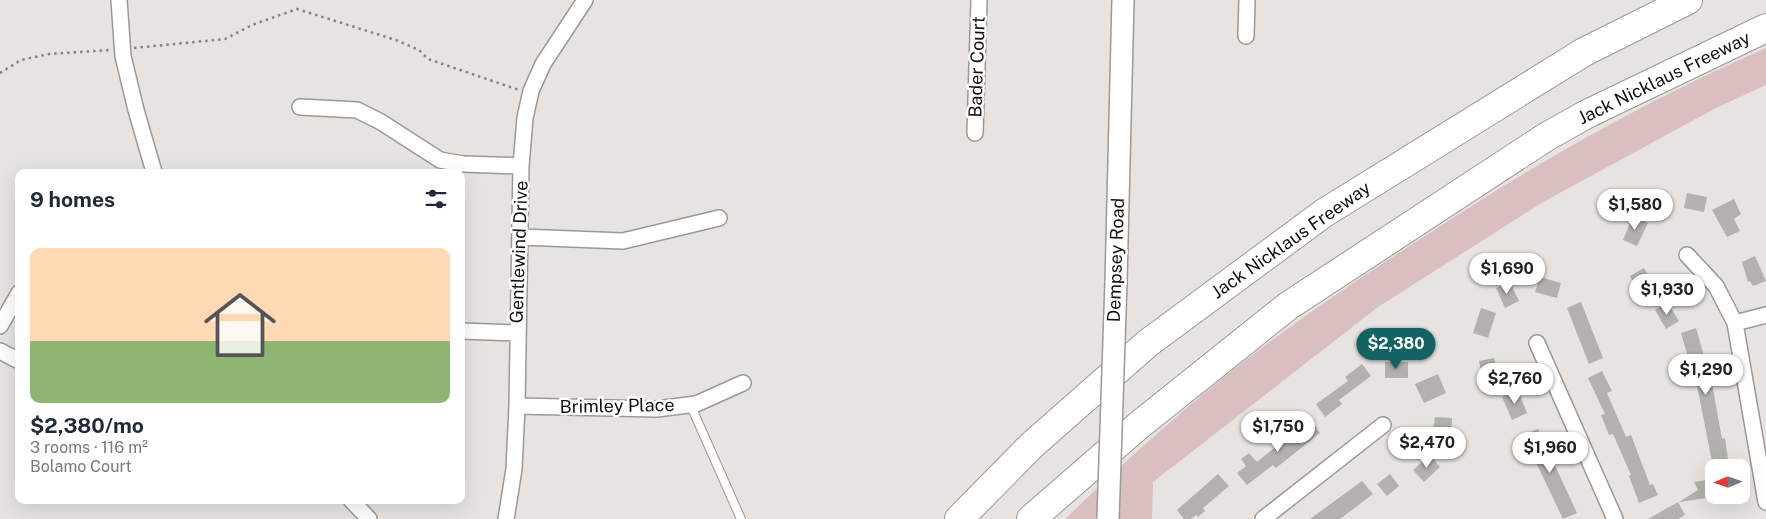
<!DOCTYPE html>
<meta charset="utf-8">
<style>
:root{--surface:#fff;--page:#f2f2f3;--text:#1f2937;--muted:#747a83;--accent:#146363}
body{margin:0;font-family:"Public Sans",sans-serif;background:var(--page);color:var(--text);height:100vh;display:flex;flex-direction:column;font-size:19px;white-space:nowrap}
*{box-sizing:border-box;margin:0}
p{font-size:16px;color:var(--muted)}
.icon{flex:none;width:28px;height:28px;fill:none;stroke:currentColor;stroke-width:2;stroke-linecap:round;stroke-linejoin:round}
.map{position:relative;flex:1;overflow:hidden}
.details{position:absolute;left:15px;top:169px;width:450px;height:335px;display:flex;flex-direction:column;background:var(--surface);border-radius:10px;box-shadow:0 5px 20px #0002}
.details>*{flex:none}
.needle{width:32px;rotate:268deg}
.tools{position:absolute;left:1705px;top:459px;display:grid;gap:10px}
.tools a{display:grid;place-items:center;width:45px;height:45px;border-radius:10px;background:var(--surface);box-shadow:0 5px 20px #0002;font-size:25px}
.price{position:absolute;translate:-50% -42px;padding:0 11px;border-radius:18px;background:#fff;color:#222;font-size:16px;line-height:32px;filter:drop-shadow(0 1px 2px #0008)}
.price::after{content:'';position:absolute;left:50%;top:30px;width:15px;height:11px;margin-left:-8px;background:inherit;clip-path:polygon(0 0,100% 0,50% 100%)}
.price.on{background:var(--accent);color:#fff}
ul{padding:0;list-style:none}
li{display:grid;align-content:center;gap:10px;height:265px;padding:0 15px}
li span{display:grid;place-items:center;height:155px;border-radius:10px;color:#555}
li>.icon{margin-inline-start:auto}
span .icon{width:90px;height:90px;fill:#fffc;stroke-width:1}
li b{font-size:21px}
h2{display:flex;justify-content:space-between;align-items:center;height:60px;padding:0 15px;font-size:21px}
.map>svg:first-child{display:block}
.green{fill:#dabfc0}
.building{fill:#b2b1ad}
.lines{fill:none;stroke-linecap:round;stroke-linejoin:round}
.lane-casing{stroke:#9c9895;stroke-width:10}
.street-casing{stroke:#9c9895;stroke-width:18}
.secondary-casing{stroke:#9c9895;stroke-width:24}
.highway-casing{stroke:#9c9895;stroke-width:30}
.path{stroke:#858280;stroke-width:2.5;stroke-dasharray:2.5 4;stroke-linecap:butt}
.lane{stroke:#fff;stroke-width:8}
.street{stroke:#fff;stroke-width:15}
.secondary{stroke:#fff;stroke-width:21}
.highway{stroke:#fff;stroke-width:28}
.secondary-bridge-casing{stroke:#9c9895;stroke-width:24;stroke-linecap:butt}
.secondary-bridge{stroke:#fff;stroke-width:21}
.labels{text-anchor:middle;stroke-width:5;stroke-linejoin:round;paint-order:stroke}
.street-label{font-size:18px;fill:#100f0e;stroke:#fff}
</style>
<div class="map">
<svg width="1766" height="519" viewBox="0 0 1766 519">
<rect width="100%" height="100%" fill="#e7e3e0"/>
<path class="green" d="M1766 48V85L1716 108 1543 202 1378 307 1153 482 1152 519H1119V499L1103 519H1065C1119 467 1175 416 1234 369 1306 313 1382 263 1459 214 1557 151 1659 95 1766 48Z"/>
<path class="building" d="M1662 193 1670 208 1651 218 1643 203Z
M1687 193 1707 197 1704 212 1684 208Z
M1734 199 1741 214 1734 219 1740 231 1727 237 1712 210Z
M1633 216 1648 223 1637 246 1623 240Z
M1755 256 1766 281 1753 286 1750 281 1748 282 1742 262Z
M1644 268 1655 287 1640 296 1630 276Z
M1540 277 1561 283 1557 298 1535 292Z
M1510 282 1519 301 1505 308 1496 288Z
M1581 302 1603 358 1589 364 1567 308Z
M1667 302 1679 321 1666 329 1655 310Z
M1481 308 1496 313 1488 338 1473 333Z
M1696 328 1709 373 1710 372 1722 439 1725 438 1728 459 1712 462 1692 360 1689 361 1681 333Z
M1494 358 1499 383 1484 386 1479 361Z
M1385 362H1408V378H1385Z
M1362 364 1371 376 1339 400 1342 404 1325 417 1316 404 1348 381 1345 377Z
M1602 371 1612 391 1607 393 1626 437 1631 435 1650 485 1653 484 1658 495 1639 503 1629 476 1631 475 1613 434 1609 435 1601 415 1605 414 1588 378Z
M1438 374 1446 393 1424 403 1415 384Z
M1518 390 1527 413 1512 420 1502 397Z
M1435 417 1452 418 1451 445H1431Z
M1310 419 1320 433 1276 468 1273 465 1247 485 1237 473 1246 466 1241 459 1249 453 1257 462Z
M1538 429 1577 513 1563 519 1523 435Z
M1430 455 1440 467 1424 482 1413 470Z
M1218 474 1229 486 1203 508 1205 511 1198 517 1196 515 1191 519H1184L1177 510Z
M1390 474 1399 486 1387 496 1377 484Z
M1707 480 1708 482 1714 481V497L1679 502 1698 490 1694 482Z
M1362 481 1373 494 1340 519H1310Z
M1678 502 1685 515 1678 519H1648Z"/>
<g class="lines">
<defs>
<path id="lane" d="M690 404 741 519"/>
<path id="street" d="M119 0 123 56 136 110 154 172
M1246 36 1247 0
M300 107 357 110 381 122 440 160 463 164 521 166
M975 133 979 0
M521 237 623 241 719 218
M1687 255 1716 286 1735 323 1766 502
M1735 323 1766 315
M0 326 19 293
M461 331 517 333
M1537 343 1615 519
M0 351 19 361
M517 406 657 409 696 404 743 383
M351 500 369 519
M506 519 514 469 517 406 521 166 525 118 531 91 543 64 585 0
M1263 519 1383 425"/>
<path id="secondary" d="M1116 282 1123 0"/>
<path id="highway" d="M959 519 1032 445 1148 343 1324 213 1584 52 1688 0
M1031 519 1138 426 1288 306 1546 137 1587 114 1766 28"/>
</defs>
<use href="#lane" class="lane-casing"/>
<use href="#street" class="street-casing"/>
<use href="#secondary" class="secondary-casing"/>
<use href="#highway" class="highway-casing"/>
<path class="path" d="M134 48 225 39 252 25 297 9 396 40 419 50 428 59 519 90
M0 73 21 60 49 54 109 50"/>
<use href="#lane" class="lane"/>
<use href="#street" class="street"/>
<use href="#secondary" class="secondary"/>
<use href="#highway" class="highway"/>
<defs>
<path id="secondary-bridge" d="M1108 519 1116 282"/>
</defs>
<use href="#secondary-bridge" class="secondary-bridge-casing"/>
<use href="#secondary-bridge" class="secondary-bridge"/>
</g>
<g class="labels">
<g class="street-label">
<text transform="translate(977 67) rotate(-88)" y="6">Bader Court</text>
<text transform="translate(1664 78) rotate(-26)" y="6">Jack Nicklaus Freeway</text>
<text transform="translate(1291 240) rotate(-35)" y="6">Jack Nicklaus Freeway</text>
<text transform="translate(519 252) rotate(-88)" y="6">Gentlewind Drive</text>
<text transform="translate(1116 260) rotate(-88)" y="6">Dempsey Road</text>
<text transform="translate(617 406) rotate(-1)" y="6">Brimley Place</text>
</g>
</g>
</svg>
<div class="tools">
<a><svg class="needle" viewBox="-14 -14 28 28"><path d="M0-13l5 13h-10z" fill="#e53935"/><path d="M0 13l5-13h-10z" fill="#747a83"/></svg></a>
</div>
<b class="price" style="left:1635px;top:231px">$1,580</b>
<b class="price" style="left:1507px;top:295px">$1,690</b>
<b class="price" style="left:1667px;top:316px">$1,930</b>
<b class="price on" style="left:1396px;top:370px">$2,380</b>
<b class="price" style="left:1706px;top:396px">$1,290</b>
<b class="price" style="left:1515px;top:405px">$2,760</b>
<b class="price" style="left:1278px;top:453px">$1,750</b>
<b class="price" style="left:1427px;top:469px">$2,470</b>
<b class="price" style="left:1550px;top:474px">$1,960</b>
<section class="details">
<h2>9 homes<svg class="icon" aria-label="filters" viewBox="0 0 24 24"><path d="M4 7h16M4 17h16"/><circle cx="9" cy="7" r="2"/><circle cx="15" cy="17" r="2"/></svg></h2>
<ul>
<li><span style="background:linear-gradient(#ffd9b3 60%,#8fb573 0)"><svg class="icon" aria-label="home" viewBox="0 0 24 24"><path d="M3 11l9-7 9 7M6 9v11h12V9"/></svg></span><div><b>$2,380/mo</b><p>3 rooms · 116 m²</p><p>Bolamo Court</p></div></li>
</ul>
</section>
</div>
